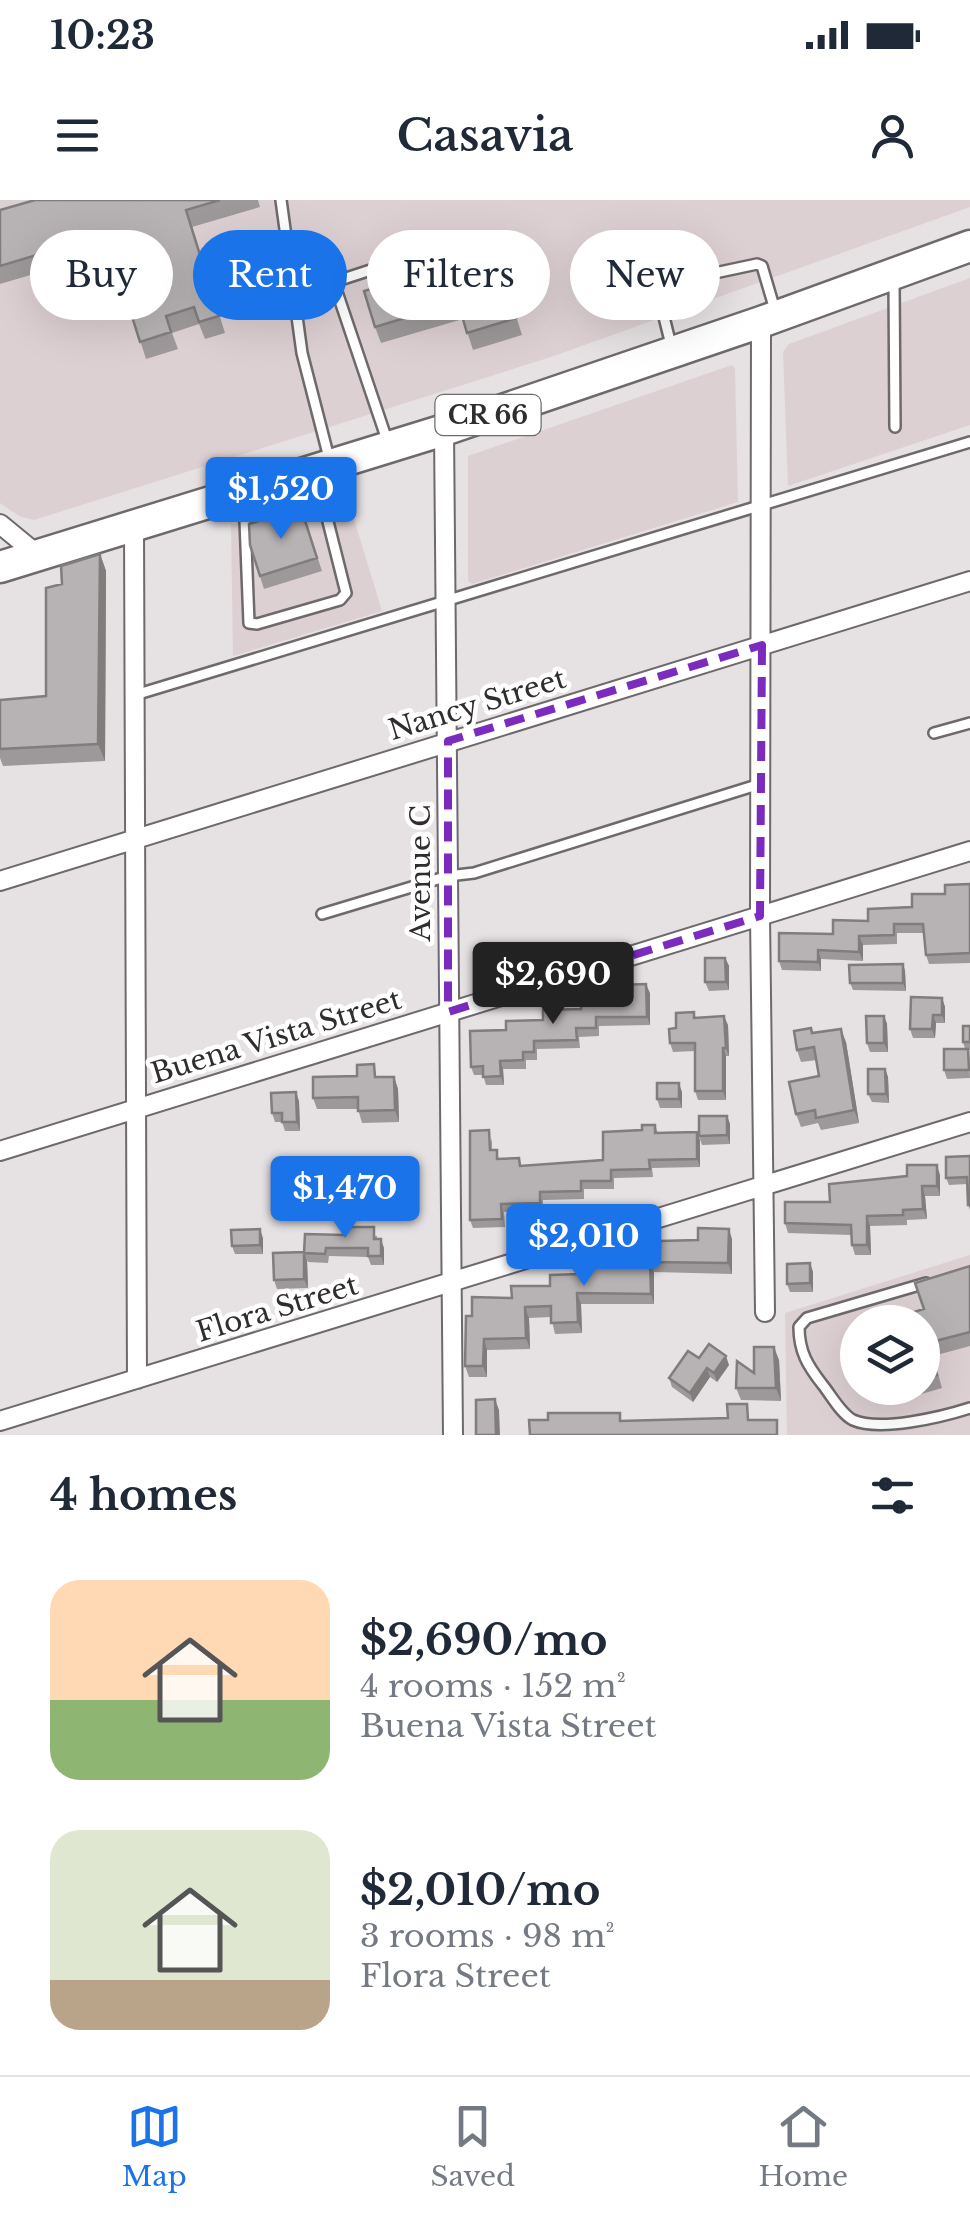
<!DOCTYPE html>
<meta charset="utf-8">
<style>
:root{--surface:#fff;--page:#f6f6f7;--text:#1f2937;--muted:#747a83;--line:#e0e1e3;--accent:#1a73e8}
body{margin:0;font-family:"Libre Baskerville",serif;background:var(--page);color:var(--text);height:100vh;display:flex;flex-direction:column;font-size:38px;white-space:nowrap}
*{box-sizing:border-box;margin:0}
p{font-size:32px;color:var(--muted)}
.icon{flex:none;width:55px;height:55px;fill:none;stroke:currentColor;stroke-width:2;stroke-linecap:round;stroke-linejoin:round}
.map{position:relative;height:1235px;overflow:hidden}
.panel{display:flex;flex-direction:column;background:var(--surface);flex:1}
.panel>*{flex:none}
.hud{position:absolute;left:30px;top:30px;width:910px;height:90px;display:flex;gap:20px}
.fabs{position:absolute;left:840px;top:1105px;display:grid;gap:20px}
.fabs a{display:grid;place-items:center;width:100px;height:100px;border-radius:50%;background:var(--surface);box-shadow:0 10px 40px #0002;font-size:50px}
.price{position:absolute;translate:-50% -85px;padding:0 22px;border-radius:10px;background:var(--accent);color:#fff;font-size:32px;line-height:65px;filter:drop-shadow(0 2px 5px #0008)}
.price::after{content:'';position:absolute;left:50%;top:60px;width:30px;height:22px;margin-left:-15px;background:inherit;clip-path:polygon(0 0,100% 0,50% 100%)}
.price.selected{background:#222;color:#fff}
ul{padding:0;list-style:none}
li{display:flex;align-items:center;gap:30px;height:250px;padding:0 50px}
li span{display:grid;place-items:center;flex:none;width:280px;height:200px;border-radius:30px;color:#555}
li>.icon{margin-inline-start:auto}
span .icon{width:120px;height:120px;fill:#fffc;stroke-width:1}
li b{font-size:42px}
h2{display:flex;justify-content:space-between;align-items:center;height:120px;padding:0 50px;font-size:42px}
.tag{padding:0 35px;border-radius:45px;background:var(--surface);box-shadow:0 10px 40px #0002;font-size:35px;line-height:90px}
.tag.selected{background:var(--accent);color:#fff}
.status{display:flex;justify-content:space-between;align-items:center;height:70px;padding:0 50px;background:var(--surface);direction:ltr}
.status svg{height:28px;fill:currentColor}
header{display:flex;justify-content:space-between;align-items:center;height:130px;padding:0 50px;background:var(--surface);font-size:45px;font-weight:600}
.tab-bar{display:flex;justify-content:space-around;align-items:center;height:140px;border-top:2px solid var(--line);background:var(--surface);font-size:28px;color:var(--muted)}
.tab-bar a{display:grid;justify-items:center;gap:5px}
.tab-bar .selected{color:var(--accent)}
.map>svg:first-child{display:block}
.built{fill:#ddd0d3;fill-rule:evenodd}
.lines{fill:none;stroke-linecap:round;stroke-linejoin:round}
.lane-casing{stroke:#6e6a6b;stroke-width:14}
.street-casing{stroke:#6e6a6b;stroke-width:22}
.primary-casing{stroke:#6e6a6b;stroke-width:35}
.lane{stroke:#fff;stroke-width:9}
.street{stroke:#fff;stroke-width:18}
.primary{stroke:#fff;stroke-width:30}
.wall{fill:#9d999a}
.shaded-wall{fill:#807d7d}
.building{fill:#b7b2b3;stroke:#807d7d;stroke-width:2.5}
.marked{fill:none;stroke:#7b2cbf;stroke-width:8;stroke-dasharray:20 12;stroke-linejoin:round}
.labels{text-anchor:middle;stroke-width:9;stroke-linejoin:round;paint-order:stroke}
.shield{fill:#fff;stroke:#6d6c6d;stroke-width:2.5}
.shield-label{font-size:25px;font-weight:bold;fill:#2f2d2e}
.street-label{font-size:28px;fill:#2f2d2e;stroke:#fff}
</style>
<div class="status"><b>10:23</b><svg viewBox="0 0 49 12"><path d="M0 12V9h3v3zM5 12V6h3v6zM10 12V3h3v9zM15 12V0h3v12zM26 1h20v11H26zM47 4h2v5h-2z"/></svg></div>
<header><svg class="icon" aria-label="menu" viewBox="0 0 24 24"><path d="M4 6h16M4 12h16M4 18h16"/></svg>Casavia<svg class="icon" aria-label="person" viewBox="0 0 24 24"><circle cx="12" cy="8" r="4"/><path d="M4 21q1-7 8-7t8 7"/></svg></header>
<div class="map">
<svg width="970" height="1235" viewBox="0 0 970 1235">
<rect width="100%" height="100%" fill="#e6e1e3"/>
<path class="built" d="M0 0H970V7L551 157 34 320 19 316 0 303Z
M970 78V225L788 286 783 152 789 144Z
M732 165 735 169 738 302 472 384 468 381V256Z
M346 293 382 411 233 456 231 325Z
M970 1055V1235H787L785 1113ZM858 1122H922V1188H858Z"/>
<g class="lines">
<defs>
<path id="lane" d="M281 0 302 153 329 258
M386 65 340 80 335 86 387 240
M894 81 895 227
M671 145 659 97 662 87 668 83 757 64 762 66 775 110
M244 295 249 423 257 424 340 400 346 393 316 274
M135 495 970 242
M934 533 970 523
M322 714 448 676 474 673 760 584
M926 1083 807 1118 799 1127C799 1152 808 1166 822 1184 831 1195 841 1214 853 1220 880 1232 942 1217 970 1208"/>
<path id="street" d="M761 122 760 716 765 1112
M444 230 453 1235
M0 324 39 356
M134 326 137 1179
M0 681 970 381
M0 951 970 651
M0 1221 970 922"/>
<path id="primary" d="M0 367 444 230 761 122 970 46"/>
</defs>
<use href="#lane" class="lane-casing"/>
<use href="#street" class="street-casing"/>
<use href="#primary" class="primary-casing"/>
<use href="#lane" class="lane"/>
<use href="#street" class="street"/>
<use href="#primary" class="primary"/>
</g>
<path class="wall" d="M35 0H258L260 7 192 27 225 133 205 139 199 124 172 133 178 149 146 159 112 51 0 84V10Z
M501 68 522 135 473 150 463 119 381 143 375 127Z
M301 308 322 371 264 389 250 345Z
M100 354 106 371 105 561 3 566 0 558V500L46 496 62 384Z
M970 684V763L929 764 926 755 924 733H897V744L863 745V761L821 759V771L782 770 779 761 833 734 868 721 912 707Z
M725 758 729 766V790L709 791 705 782Z
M903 764 905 771 906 791 853 790 850 783Z
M650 793V825L599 826V836L579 837 580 848 537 849V860H526V869H503L504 885H486L483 875H474L471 867 506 830 581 809Z
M942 798 945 807V823H936L935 838H913L910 829Z
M694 812 696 818 728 825 729 856H726V900H698L695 891V851L673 852 670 843 676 828Z
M884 816 887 824 888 852H870L867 843Z
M970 826V850H969L970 878 947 879 944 870 965 849 963 842Z
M811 828 813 833 846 842 859 923 821 930 818 923 801 927 796 914 819 876 817 860 801 862 797 850Z
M885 869 888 877 889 903 872 902 868 894Z
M379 877H394L398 889 399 922 362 923 358 909H317L313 898Z
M682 892V908H660L657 899Z
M299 901 300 931H285L282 922H275L272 913Z
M727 916 730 924V944L702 945 699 936Z
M655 925 658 933 700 940V967L652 968 653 977 614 978V989H584V999L543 1000V1011L504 1012 505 1027 473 1028 470 1020 492 938V950L500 959 522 966 603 960 642 930Z
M970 956V1010L968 1005 967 984 949 985 946 978Z
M940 975V996H925L927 1019 907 1020V1025L870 1026 871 1055H855L852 1045 851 1035 788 1033 785 1023 830 1002Z
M345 1035 377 1036V1039L384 1048V1065H371L368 1057 329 1056 328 1063 308 1062 304 1053Z
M263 1038V1054H235L232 1046Z
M732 1039V1074L654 1072V1104H581L582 1133 555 1134 551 1117 529 1118 530 1149 487 1150V1177H469L465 1166 472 1116 512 1098 580 1074 621 1063 660 1048Z
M307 1060 308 1088 277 1089 274 1080Z
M810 1063 813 1072V1092H790L787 1084Z
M970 1066V1146L933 1156 942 1188 904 1199 900 1188H922L924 1109Z
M699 1158 729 1165 717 1182 710 1177 693 1202 672 1187 669 1178Z
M779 1160 781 1201 741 1200 736 1188 754 1173Z"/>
<path class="shaded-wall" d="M100 354 106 371 105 561 98 544Z
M859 736 863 745V761L859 752Z
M818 750 821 759V771L818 762Z
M725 758 729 766V790L726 782Z
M903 764 905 771 906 791 903 783Z
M646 784 650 793V825L647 817Z
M942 798 945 807V823L942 815Z
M933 815 936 823 935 838 932 829Z
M724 816 728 825 729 856 726 848Z
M884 816 887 824 888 852 884 843Z
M841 829 846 842 859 923 854 910Z
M723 848 726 856V900L723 891Z
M500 861 503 869 504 885 501 876Z
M885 869 888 877 889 903 886 894Z
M394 877 398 889 399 922 395 910Z
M679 883 682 892V908L679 899Z
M296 892 299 901 300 931 297 922Z
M727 916 730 924V944L727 935Z
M697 932 700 940V967L697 959Z
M937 965 940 975V996L937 986Z
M922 986 925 996 927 1019 923 1009Z
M867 1016 870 1026 871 1055 867 1045Z
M260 1029 263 1038V1054L260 1045Z
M729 1029 732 1039V1074L728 1063Z
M381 1039 384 1048V1065L381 1056Z
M304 1052 307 1060 308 1088 304 1079Z
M650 1062 654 1072V1104L651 1094Z
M810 1063 813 1072V1092L810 1083Z
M577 1093 581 1104 582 1133 578 1122Z
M525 1107 529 1118 530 1149 526 1138Z
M484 1139 487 1150V1177L483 1166Z
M774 1147 779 1160 781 1201 776 1188Z
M726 1156 729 1165 717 1182 714 1173Z
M707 1168 710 1177 693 1202 690 1193Z
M495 1199 499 1210 500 1235H496Z"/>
<path class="building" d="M35 0H220L186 10 219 116 199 122 194 107 166 116 171 132 140 142 106 34 0 66V10Z
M495 51 516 118 467 133 458 102 375 127 364 91Z
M301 308 317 358 260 376 250 345 249 324Z
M100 354 98 544 0 549V500L46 496V388L62 384 61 366Z
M970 684V753L926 755 923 724H894V735L859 736V752L818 750V762L779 761V733L833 734V720L868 721V709L912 707V694H945V685Z
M705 758H725L726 782H705Z
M903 764V783H850L849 765Z
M646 784 647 817H596V828H576L577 840 534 841V852H523V860L500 861 501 876 483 877V866L471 867 470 831 506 830V821L543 820V810L581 809V794L620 793 619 785Z
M911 797 942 798V815H933L932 829H910Z
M694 812V818L724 816 726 848H723V891H695V843H670L669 829 676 828V813Z
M866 816H884V843H867Z
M963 826H970V842H963Z
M811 828 812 833 841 829 854 910 816 918 815 910 796 914 789 882 819 876 814 847 797 850 794 831Z
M944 849H968L969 870H944Z
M374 864 375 877H394L395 910 358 911V897L313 898V877L357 876V865Z
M868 869H885L886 894H868Z
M657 883H679V899H657Z
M296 892 297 922H282V913H272L271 893Z
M699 916H727V935L699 936Z
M642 925H655V933L697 932V959L649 960 650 969 611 970V981H581V991L540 992V1003L501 1004 502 1019 470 1020V931L489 930 490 950H497V959L519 958 520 966 603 960V932L642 930Z
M970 956V1005H968L967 977 946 978V957Z
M907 965H937V986H922L923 1009 903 1010V1015L867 1016V1045H852L851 1025 785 1023V1002H830L829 984 907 976Z
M346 1027H374V1039H381V1056H368V1048H326L325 1054 304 1053 305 1034 345 1035Z
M698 1028 729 1029 728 1063 650 1062 651 1094 577 1093 578 1122 551 1123V1106L525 1107 526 1138 484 1139 483 1166H465L466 1116H472V1097L512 1098 511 1086H550V1075L580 1074V1064L621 1063 620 1048H660V1041L698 1040Z
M260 1029V1045L232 1046 231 1030Z
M304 1052V1079L274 1080 273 1053Z
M810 1063V1083L787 1084V1064Z
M970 1066V1132L928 1143 937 1175 922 1179V1122H881L924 1109 915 1083Z
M709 1144 726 1156 714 1173 707 1168 690 1193 669 1178 688 1151 699 1158Z
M754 1147H774L776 1188H736L737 1161 754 1173Z
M495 1199 496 1235H476V1200Z
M727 1204H747L748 1220H777V1235H530L529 1220H548V1213H620V1221L728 1218Z"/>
<path class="marked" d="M762 445 760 716 448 812V541Z"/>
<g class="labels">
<rect class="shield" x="435.5" y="195" width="105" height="40" rx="8"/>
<g class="shield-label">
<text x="488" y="224">CR 66</text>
</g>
<g class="street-label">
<text transform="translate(477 504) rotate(-17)" y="10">Nancy Street</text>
<text transform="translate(420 673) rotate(-90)" y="10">Avenue C</text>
<text transform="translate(276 836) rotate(-17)" y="10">Buena Vista Street</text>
<text transform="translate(277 1108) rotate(-17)" y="10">Flora Street</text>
</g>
</g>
</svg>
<div class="fabs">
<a><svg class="icon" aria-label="layers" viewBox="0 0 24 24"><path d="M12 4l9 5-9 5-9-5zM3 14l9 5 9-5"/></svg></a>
</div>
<b class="price" style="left:281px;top:342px">$1,520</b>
<b class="price selected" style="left:553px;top:827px">$2,690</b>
<b class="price" style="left:345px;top:1041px">$1,470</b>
<b class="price" style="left:584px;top:1089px">$2,010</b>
<div class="hud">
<a class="tag">Buy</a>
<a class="tag selected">Rent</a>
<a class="tag">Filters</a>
<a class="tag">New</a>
</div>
</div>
<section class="panel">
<h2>4 homes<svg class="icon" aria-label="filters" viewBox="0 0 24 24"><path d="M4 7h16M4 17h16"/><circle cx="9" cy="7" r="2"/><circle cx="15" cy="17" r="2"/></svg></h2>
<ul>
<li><span style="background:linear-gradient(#ffd9b3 60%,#8fb573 0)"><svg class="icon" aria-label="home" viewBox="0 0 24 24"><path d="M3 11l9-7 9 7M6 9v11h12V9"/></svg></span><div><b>$2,690/mo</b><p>4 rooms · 152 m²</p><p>Buena Vista Street</p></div></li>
<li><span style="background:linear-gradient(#dfe7d0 75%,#b9a48a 0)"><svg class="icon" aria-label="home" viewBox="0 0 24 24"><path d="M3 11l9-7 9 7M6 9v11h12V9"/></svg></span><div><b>$2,010/mo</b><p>3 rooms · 98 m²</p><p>Flora Street</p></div></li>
</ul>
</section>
<nav class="tab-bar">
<a class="selected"><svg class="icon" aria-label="map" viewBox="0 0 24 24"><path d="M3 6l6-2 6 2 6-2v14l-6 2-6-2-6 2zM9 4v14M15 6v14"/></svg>Map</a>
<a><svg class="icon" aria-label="saved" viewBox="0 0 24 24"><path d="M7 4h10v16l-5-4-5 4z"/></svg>Saved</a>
<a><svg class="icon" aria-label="home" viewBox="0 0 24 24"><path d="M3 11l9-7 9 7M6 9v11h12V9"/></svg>Home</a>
</nav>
